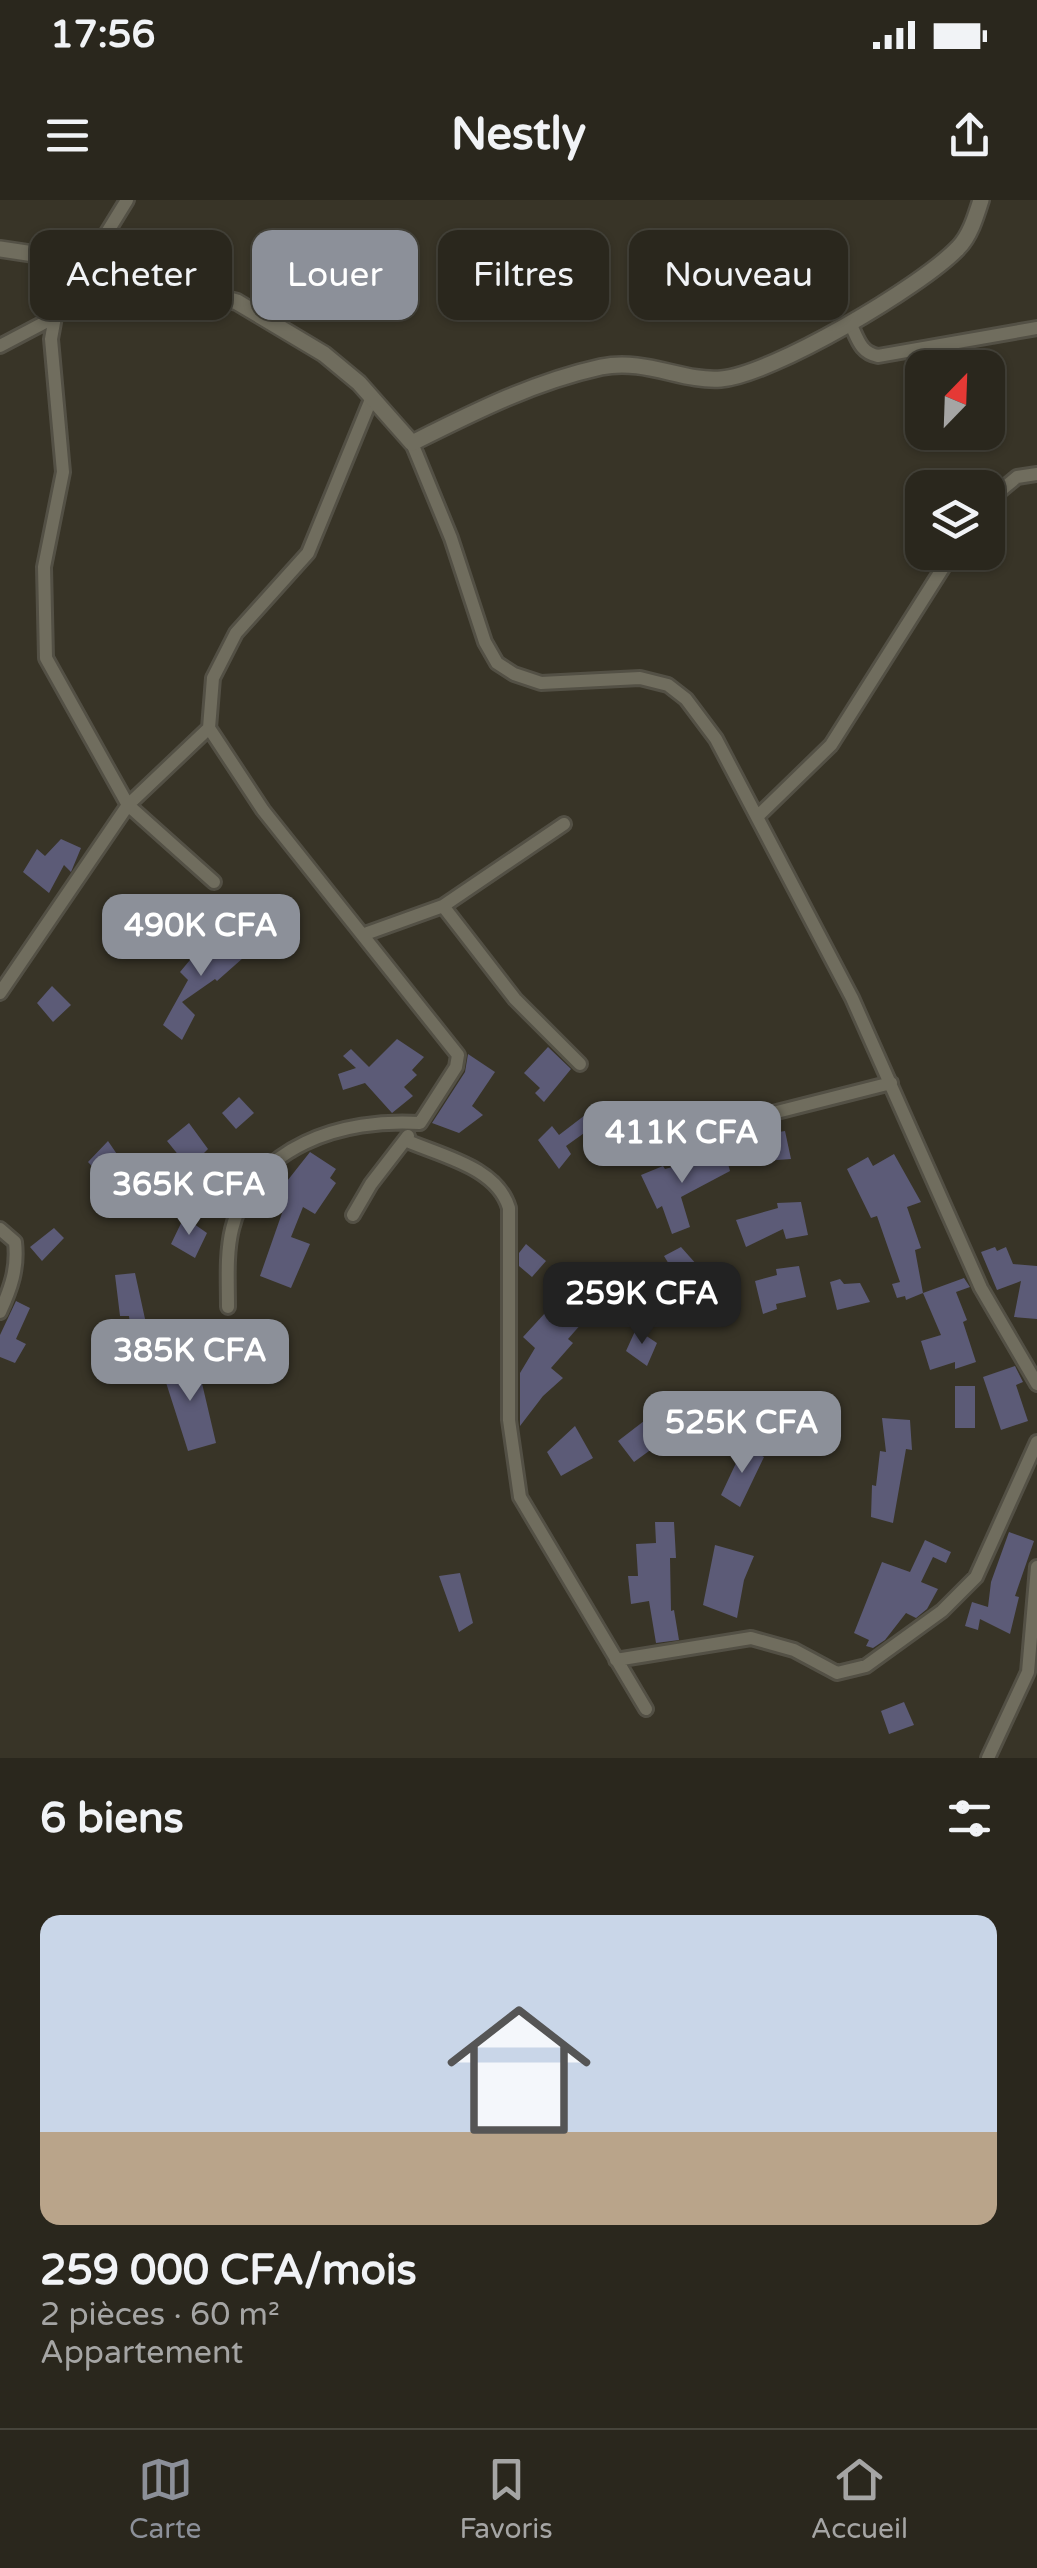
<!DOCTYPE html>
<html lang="fr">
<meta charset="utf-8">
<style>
:root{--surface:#2a271d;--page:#36332a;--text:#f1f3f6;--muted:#a5a5a4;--line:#46443b;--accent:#8c9099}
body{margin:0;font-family:"Varela Round",sans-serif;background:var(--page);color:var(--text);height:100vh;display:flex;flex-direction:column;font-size:38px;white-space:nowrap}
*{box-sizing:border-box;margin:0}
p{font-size:32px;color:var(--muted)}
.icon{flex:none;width:55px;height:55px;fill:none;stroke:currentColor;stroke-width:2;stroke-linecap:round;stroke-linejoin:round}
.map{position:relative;height:1558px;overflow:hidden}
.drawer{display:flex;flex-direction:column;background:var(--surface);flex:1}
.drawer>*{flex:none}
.hud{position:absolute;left:30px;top:30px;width:978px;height:90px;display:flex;gap:20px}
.needle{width:65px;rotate:23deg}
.buttons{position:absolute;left:905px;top:150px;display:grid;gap:20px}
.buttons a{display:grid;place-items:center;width:100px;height:100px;border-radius:20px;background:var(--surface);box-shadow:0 2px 8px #0004,0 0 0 2px var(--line);font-size:50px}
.price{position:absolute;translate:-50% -85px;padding:0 22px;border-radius:20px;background:var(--accent);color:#fff;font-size:32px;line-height:65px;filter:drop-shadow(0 2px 5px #0008)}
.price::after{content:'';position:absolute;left:50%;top:60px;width:30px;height:22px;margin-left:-15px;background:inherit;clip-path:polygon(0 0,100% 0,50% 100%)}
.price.on{background:#222;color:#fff}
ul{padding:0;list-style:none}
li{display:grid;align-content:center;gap:20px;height:530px;padding:0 40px}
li+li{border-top:2px solid var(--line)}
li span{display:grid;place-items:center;height:310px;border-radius:20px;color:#555}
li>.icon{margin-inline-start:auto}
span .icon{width:180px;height:180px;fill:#fffc;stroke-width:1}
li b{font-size:42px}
h2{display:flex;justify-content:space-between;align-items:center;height:120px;padding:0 40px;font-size:42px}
.tag{padding:0 35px;border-radius:20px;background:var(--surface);box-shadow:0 2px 8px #0004,0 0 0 2px var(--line);font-size:35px;line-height:90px}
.tag.on{background:var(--accent);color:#fff}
.status{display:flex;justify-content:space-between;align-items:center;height:70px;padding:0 50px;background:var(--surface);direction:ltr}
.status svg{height:28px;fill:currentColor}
header{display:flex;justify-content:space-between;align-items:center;height:130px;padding:0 40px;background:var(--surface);font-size:45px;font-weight:700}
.tabs{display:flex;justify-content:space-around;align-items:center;height:140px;border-top:2px solid var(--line);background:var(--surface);font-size:28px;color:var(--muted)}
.tabs a{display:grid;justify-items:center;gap:5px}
.tabs .on{color:var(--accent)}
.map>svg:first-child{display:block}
.building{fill:#5c5b77}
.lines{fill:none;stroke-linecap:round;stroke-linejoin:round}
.minor-casing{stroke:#535045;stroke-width:18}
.tertiary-casing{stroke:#535045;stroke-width:20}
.minor{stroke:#706d5e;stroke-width:12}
.tertiary{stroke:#706d5e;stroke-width:15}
</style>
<div class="status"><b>17:56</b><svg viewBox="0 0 49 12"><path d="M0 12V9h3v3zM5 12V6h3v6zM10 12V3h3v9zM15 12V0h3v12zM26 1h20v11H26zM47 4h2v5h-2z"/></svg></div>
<header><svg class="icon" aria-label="menu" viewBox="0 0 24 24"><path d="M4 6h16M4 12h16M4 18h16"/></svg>Nestly<svg class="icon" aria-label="share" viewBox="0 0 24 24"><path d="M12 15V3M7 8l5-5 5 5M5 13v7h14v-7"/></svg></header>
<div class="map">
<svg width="1037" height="1558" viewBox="0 0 1037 1558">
<rect width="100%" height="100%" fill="#383427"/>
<path class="building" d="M61 639 81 648 71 672 64 665 49 693 23 672 37 649 45 656Z
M214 731 243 758 217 781 215 779 182 802 195 815 182 840 163 825 188 780 180 772Z
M52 786 71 805 53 822 37 803Z
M397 839 424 857 412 870 417 875 404 887 413 896 392 913 365 883 343 890 338 874 356 868 343 856 351 849 369 867Z
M548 847 571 869 544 902 535 893 540 888 524 873Z
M468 854 495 872 472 906 483 915 459 933 432 923 465 872Z
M239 897 254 913 236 929 222 913Z
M589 912 602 929 592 937 587 931 566 946 571 954 559 969 538 940 552 926 559 935Z
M189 923 208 949 189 968 167 941Z
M785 931 791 959 763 961 755 936Z
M108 941 123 963 105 980 88 962Z
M310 952 336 969 330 978 336 983 315 1014 303 1007 291 1037 310 1044 291 1088 260 1076 288 996 280 990Z
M725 953 730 971 681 997 690 1027 672 1034 662 1006 657 1009 641 975 663 966 665 969Z
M894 954 921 1002 907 1007 921 1048 915 1050 923 1093 906 1100 905 1096 897 1098 892 1084 900 1082 877 1016 871 1018 847 969 868 957 873 966Z
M801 1002 808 1035 786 1039 783 1029 746 1047 736 1020 778 1008 777 1003Z
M184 1017 207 1033 195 1058 171 1044Z
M54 1028 64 1038 42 1061 30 1047Z
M526 1044 546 1061 532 1077 519 1066V1053Z
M681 1047 697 1065 675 1074 664 1056Z
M995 1047 997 1051 1006 1047 1013 1064 1037 1066V1119L1014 1117 1021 1081 997 1090 981 1052Z
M799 1066 806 1097 776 1104 777 1109 763 1114 755 1081 777 1075 776 1069Z
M135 1073 147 1128H160L162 1156H134L129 1116H120L115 1075Z
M964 1078 970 1087 956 1092 967 1120 963 1122 976 1162 955 1169V1162L930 1170 921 1141 941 1135 923 1093Z
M840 1079 844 1084 860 1083 870 1102 837 1110 830 1082Z
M557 1100 582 1123 568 1139 573 1143 551 1168 563 1178 543 1196 520 1226V1173L535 1148 523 1137Z
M16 1101 30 1108 16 1139 26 1144 15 1163 0 1157V1135Z
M636 1129 657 1143 647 1166 626 1151Z
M197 1162 216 1243 188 1251 161 1167Z
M1015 1166 1023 1182 1016 1185 1028 1221 1001 1230 983 1177Z
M955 1186H975V1228H955Z
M882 1218 910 1220 912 1250 906 1249 893 1323 871 1317 872 1285 876 1286 880 1251 886 1252Z
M644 1221 660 1243 634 1262 618 1241Z
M575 1226 593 1258 561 1276 547 1252Z
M744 1246 764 1257 740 1307 721 1295Z
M655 1322H674L676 1358H670L671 1411 674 1410 679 1440 656 1443 649 1401 631 1404 628 1376H638L636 1344 656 1343Z
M1009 1332 1034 1341 1015 1396 1019 1397 1010 1434 980 1419 978 1430 965 1426 972 1402 988 1407 991 1382Z
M925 1340 951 1352 946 1363 933 1357 921 1382 938 1389 927 1409 916 1418 906 1413 885 1440 873 1448 866 1446 869 1440 854 1433 882 1362 910 1372Z
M715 1345 754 1356 744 1380 737 1418 703 1405Z
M460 1373 473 1423 459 1432 439 1376Z
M904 1502 914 1525 889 1534 881 1511Z"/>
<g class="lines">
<defs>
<path id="minor" d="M127 0 55 117 51 139 63 272 44 367 46 458 128 605 214 682
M851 125C858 140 861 153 878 156L1037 128
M0 146 55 117
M412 243 451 338 485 442 497 463 514 474 541 483 640 478 668 485 686 499 716 539 852 798 981 1088 1037 1184
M988 301 1017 277 1037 274
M758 616 831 545 953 352
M443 706 515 799 580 864
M365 734 443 706 564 624
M0 793 128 605 209 528
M765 915 891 883
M405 940C441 956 497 967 509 1008V1220L520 1297 646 1509
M353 1015 371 984 408 936
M0 1029 15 1042C18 1068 11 1088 0 1112
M228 1107C228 1081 226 1054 232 1029 253 945 344 918 420 923L456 867 458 855 263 610 209 528 213 478 236 433 308 353 372 197
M616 1460 751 1438 794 1450 837 1473 866 1466 942 1411 976 1377 1037 1242
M988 1558 1028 1472 1037 1367"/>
<path id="tertiary" d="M0 49 87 62 237 102 324 154 359 183 412 243C474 212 533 182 601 167 646 158 682 182 721 179 772 175 922 86 958 48 970 36 976 16 981 0"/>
</defs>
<use href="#minor" class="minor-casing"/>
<use href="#tertiary" class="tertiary-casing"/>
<use href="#minor" class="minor"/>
<use href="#tertiary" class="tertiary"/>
</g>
</svg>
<div class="buttons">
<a><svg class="needle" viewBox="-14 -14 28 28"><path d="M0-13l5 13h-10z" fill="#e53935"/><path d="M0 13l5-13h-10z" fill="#a5a5a4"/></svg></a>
<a><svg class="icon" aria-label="layers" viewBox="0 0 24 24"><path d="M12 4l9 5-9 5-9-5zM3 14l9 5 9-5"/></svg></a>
</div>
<b class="price" style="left:201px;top:779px">490K CFA</b>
<b class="price" style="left:682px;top:986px">411K CFA</b>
<b class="price" style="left:189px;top:1038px">365K CFA</b>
<b class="price on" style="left:642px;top:1147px">259K CFA</b>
<b class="price" style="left:190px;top:1204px">385K CFA</b>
<b class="price" style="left:742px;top:1276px">525K CFA</b>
<div class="hud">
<a class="tag">Acheter</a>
<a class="tag on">Louer</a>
<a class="tag">Filtres</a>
<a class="tag">Nouveau</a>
</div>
</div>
<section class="drawer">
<h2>6 biens<svg class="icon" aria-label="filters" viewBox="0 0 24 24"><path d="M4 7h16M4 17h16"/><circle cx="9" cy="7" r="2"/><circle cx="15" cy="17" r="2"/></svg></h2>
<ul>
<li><span style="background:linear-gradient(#c9d6e8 70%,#b9a48a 0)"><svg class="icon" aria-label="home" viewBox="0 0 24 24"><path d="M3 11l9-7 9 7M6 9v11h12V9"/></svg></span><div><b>259 000 CFA/mois</b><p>2 pièces · 60 m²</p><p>Appartement</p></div></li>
</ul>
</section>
<nav class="tabs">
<a class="on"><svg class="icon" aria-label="map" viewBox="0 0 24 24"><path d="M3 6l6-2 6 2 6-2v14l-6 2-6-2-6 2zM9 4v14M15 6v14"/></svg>Carte</a>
<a><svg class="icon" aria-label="saved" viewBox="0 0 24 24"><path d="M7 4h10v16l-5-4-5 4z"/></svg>Favoris</a>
<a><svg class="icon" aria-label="home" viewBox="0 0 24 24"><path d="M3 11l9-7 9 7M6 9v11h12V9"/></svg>Accueil</a>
</nav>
